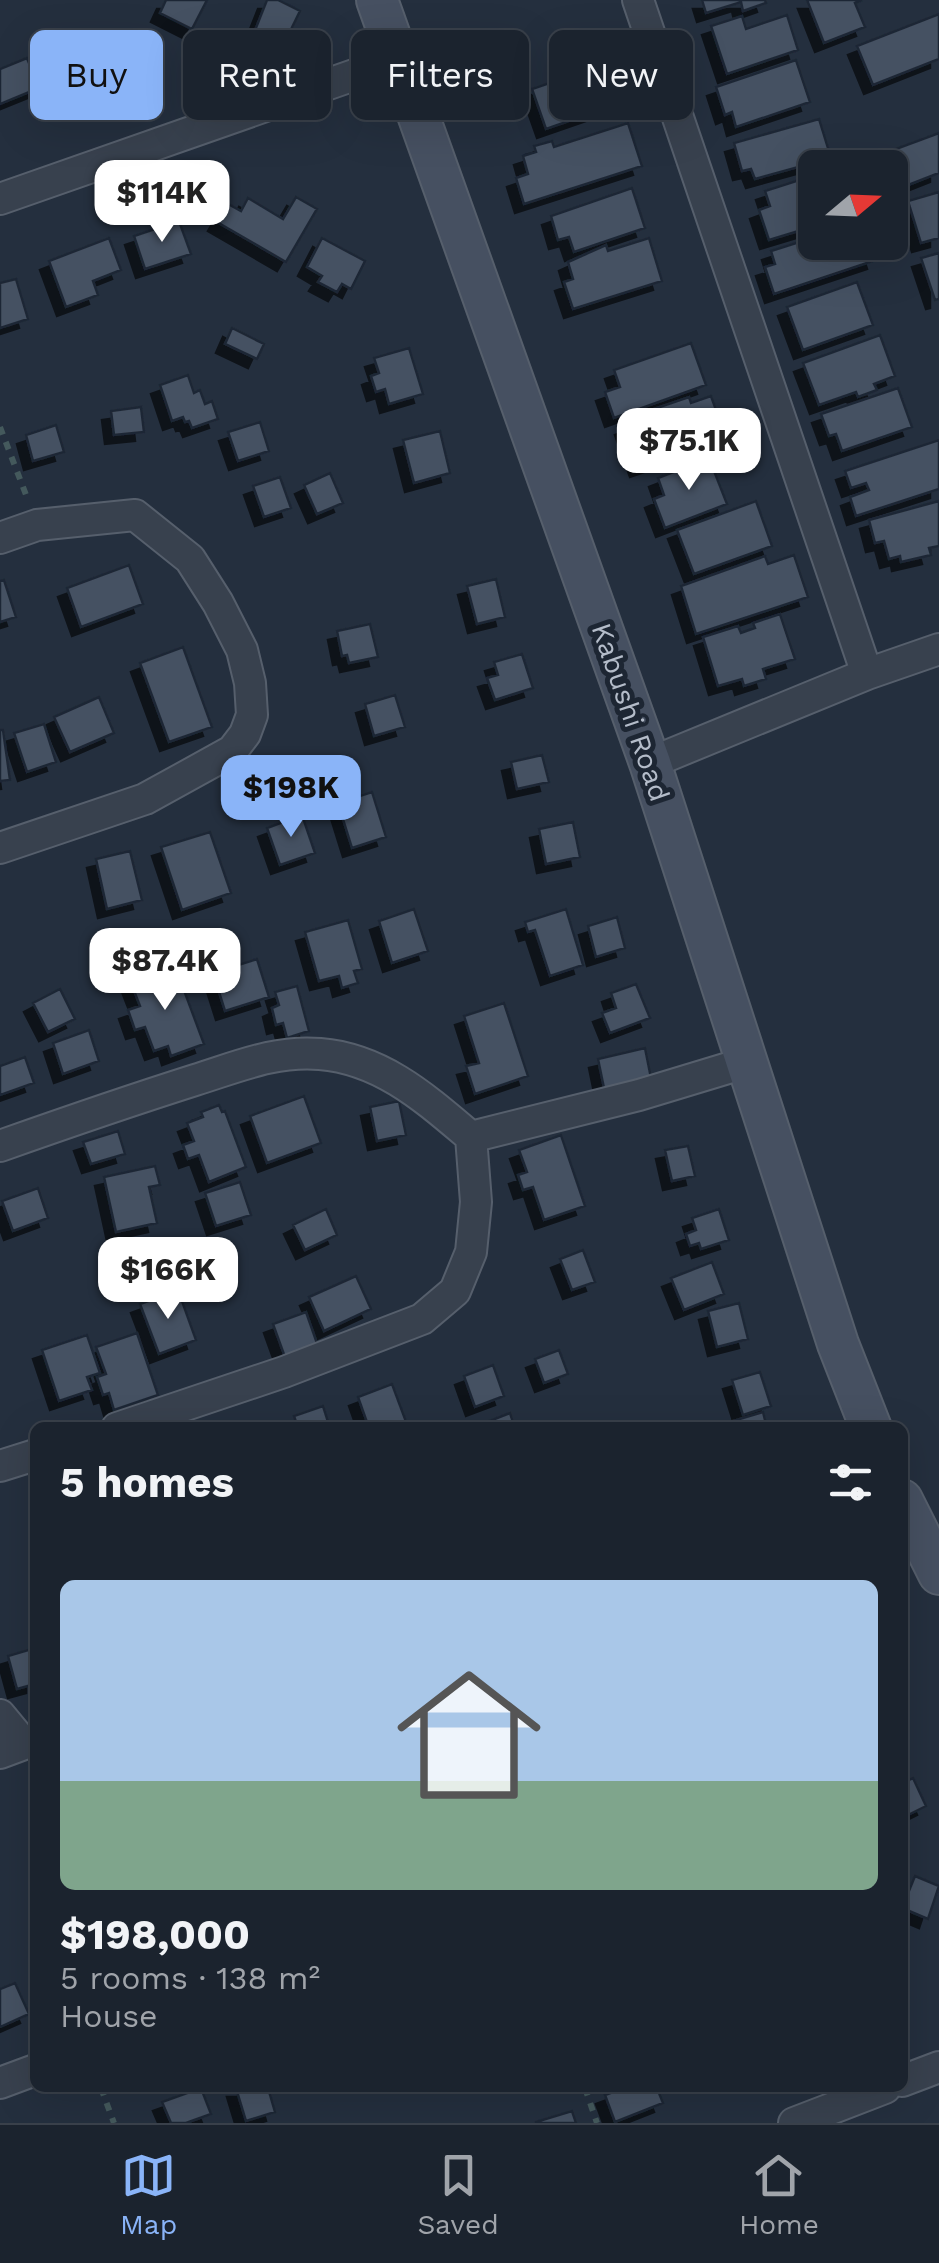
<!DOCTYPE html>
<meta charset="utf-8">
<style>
:root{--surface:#1b232e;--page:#282f3a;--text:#f1f3f6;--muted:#a0a4aa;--line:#39404a;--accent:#8ab4f8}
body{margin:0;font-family:"Work Sans",sans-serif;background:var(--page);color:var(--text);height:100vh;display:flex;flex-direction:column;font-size:38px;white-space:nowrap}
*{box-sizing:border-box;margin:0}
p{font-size:32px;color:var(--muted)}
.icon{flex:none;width:55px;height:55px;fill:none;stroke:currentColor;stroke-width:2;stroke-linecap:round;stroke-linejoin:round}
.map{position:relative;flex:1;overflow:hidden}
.side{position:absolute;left:30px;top:1422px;width:878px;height:670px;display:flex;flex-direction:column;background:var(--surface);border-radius:15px;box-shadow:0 10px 40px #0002,0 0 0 2px var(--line)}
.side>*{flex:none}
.hud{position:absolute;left:30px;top:30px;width:880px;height:90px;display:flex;gap:20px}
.needle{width:65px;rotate:71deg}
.fabs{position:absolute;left:798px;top:150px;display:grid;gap:20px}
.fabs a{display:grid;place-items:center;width:110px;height:110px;border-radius:15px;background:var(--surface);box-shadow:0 10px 40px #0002,0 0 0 2px var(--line);font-size:50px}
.price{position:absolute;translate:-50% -85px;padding:0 22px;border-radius:20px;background:#fff;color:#222;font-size:32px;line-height:65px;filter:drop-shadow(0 2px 5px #0008)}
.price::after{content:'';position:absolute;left:50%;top:60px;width:30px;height:22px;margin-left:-15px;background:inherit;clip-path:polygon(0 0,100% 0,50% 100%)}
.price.selected{background:var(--accent);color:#111}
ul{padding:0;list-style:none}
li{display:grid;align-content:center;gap:20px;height:530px;padding:0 30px}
li span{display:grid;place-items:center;height:310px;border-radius:15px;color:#555}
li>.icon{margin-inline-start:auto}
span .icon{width:180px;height:180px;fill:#fffc;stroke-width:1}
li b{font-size:42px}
h2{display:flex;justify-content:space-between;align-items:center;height:120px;padding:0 30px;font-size:42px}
.tag{padding:0 35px;border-radius:15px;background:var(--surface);box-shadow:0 10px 40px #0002,0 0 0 2px var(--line);font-size:35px;line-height:90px}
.tag.selected{background:var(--accent);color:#111}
.tab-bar{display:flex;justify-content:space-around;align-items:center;height:140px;border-top:2px solid var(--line);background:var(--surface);font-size:28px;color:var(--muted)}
.tab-bar a{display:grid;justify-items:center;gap:5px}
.tab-bar .selected{color:var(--accent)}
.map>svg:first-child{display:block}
.building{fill:#455162;stroke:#1f2835;stroke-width:2.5;filter:url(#shadow)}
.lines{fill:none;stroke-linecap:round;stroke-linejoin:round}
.street-casing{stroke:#565f6c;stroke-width:34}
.secondary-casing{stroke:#565f6c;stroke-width:44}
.path{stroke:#44595c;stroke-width:6;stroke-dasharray:8 8;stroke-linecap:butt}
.street{stroke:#38414e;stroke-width:30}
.secondary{stroke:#465061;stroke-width:40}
.labels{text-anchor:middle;stroke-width:10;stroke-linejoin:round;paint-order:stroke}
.street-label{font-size:28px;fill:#b4bcc9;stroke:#1d2633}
</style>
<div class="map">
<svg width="939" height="2123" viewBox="0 0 939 2123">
<defs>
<filter id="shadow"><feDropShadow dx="-9" dy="9" stdDeviation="0" flood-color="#0009"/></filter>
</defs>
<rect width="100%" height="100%" fill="#242f3e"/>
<path class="building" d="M166 0H207L192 29 160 13Z
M267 0H278L300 11 280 52 252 38Z
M702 0H765L766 3 743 11 741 2 706 13Z
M807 0H862L855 3 865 27 824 43Z
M939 14V59L873 85 857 46Z
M787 15 798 50 727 74 711 26 742 16 746 29Z
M112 35 124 71 79 87 67 50Z
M597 47 618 104 546 129 532 89 573 75 567 58Z
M27 58 39 88 0 104V69Z
M796 60 810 102 736 127 732 112 725 115 716 87Z
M819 119 831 158 755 179 751 169 742 171 734 143Z
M628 123 642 166 524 204 516 178 528 174 523 156 536 152 534 146 552 141 554 147Z
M939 133V173L898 189 885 153Z
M815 175V226L769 240 759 210 770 206 765 191Z
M632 188 645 228 574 252 569 237 558 240 551 216Z
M939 192V238L921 243 908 201Z
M296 197 317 209 286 262 217 222 228 204 241 211 248 198 283 219Z
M179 221 191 254 145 269 134 236Z
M815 237V242H870L876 260 774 294 765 267 775 264 771 251Z
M109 238 121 270 93 281 98 295 66 307 49 261Z
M322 238 365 261 351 289 342 284 337 292 318 282 322 276 307 267Z
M649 238 662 281 573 309 564 282 573 279 568 262 606 245 608 251Z
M939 253V299L935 300 921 258Z
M16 279 28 319 0 328V283Z
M857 282 873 325 803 350 787 307Z
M232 328 264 344 257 359 225 344Z
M880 335 895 376 874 384 877 390 858 397 856 392 819 405 803 363Z
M691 343 706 385 614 418 605 392 620 387 614 370Z
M409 348 423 394 389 404 385 389 376 392 371 376 379 373 374 358Z
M188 375 194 393 200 390 205 404 212 401 218 419 192 428 189 421 185 422 183 417 172 421 160 385Z
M898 388 912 427 842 451 836 434 829 436 821 414Z
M711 396 725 435 694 446 696 452 674 460 673 456 639 468 624 426 644 419 642 413 689 397 691 403Z
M141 407 144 432 114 435 111 411Z
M260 422 269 451 238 461 228 432Z
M56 425 64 452 33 461 26 435Z
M440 431 450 473 414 483 403 440Z
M939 440V489L856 516 850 497 869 490 866 483 851 488 845 471Z
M709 458 727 504 665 528 654 499 664 495 658 478Z
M330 473 343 503 317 514 304 485Z
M280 477 291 508 264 517 253 486Z
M756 501 772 546 694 574 677 530Z
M939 501V546L929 548 931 555 901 562 900 556 889 559 884 541 875 543 869 520Z
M794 555 808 597 696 634 681 586 765 556 768 564Z
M129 565 143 604 81 627 67 588Z
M496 579 505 617 477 624 467 586Z
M4 580 16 617 0 622V581Z
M780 614 795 659 763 669 766 679 744 686 742 679 718 686 703 637 738 626 741 633 755 628 753 623Z
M370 624 378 657 349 663 347 655 342 656 337 631Z
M183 647 212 727 169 742 140 663Z
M522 654 533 688 495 700 487 678 498 675 494 662Z
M395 695 405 727 374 736 365 704Z
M99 697 114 733 70 752 54 717Z
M44 724 56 762 27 772 14 733Z
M0 730H3L10 780 0 781Z
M542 755 549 782 517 789 511 762Z
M372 792 386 837 352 848 338 803Z
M302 815 315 853 280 865 267 828Z
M573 822 580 857 546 864 539 829Z
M210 832 231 893 182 910 161 847Z
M130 851 142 900 107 909 96 859Z
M414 909 428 951 392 963 379 921Z
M566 909 583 965 550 976 535 930 528 932 525 922Z
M617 917 625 948 596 957 588 926Z
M348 920 362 969 354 971 358 983 342 988 339 976 319 981 305 932Z
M257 959 269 997 225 1011 213 973Z
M175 966 204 1044 171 1056 168 1046 154 1051 145 1027 135 1030 128 1010 140 1006 131 983Z
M636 984 650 1018 610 1033 602 1013 616 1008 611 993Z
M297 986 309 1031 287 1038 283 1023 276 1025 272 1008 279 1005 275 992Z
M60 989 75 1019 48 1032 33 1003Z
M504 1003 528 1076 475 1094 466 1066 479 1063 464 1016Z
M89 1030 99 1061 63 1074 53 1043Z
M645 1048 652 1083 605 1093 598 1059Z
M25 1057 34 1083 0 1095V1066Z
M304 1096 321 1143 267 1163 250 1116Z
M399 1101 406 1135 377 1141 370 1107Z
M219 1105 222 1112 225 1111 246 1167 209 1182 199 1155 188 1159 183 1145 194 1141 187 1123 203 1117 201 1112Z
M118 1131 125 1154 91 1164 83 1142Z
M561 1135 585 1206 544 1220 533 1187 523 1190 518 1175 527 1172 519 1150Z
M688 1146 695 1176 672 1181 665 1150Z
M155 1166 160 1185 149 1187 157 1223 116 1232 104 1177Z
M240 1182 251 1215 216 1226 205 1193Z
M38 1188 48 1218 13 1231 2 1201Z
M326 1209 337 1235 305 1250 293 1225Z
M719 1209 729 1240 701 1249 699 1243 690 1246 686 1234 696 1230 692 1218Z
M583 1250 595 1282 572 1290 560 1259Z
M712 1262 724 1294 684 1310 671 1278Z
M356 1276 371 1309 324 1331 309 1297Z
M178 1290 196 1340 159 1354 140 1304Z
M739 1303 748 1339 717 1347 708 1311Z
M306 1312 319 1349 286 1360 273 1324Z
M137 1333 158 1395 114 1410 109 1393 103 1395 97 1377 106 1374 96 1347Z
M87 1335 100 1373 87 1377 92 1390 59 1401 42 1350Z
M559 1350 568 1374 544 1383 535 1359Z
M493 1365 504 1396 475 1407 464 1376Z
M760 1372 771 1406 743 1415 732 1380Z
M392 1384 408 1427 369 1428 358 1397Z
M323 1406 330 1428H298L294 1416Z
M763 1412 767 1428H728L726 1423Z
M510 1413 515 1428H474V1427Z
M35 1648V1684L17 1689 8 1656Z
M913 1778 926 1806 902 1818V1783Z
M915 1876 939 1886 928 1919 902 1908Z
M15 1983 29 2014 0 2027V1989Z
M201 2088 211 2114 186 2123H171L162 2102Z
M236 2088H268L275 2112 246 2121Z
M624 2088H657L663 2103 615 2122 605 2095Z
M572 2111 576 2123H536V2122Z"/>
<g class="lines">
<defs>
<path id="street" d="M638 0 867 674
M0 199 397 60
M0 538 37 525 135 515 190 559 218 603 242 650 250 683 252 715 245 734 232 751 145 799 0 848
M650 763 867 674 939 649
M471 1137 639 1095 748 1062
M0 1146C65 1123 129 1101 195 1080 237 1067 276 1050 320 1054 382 1059 426 1099 471 1137L476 1202 471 1252 455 1291 422 1319 284 1372 117 1428
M0 1466 35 1455
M0 1715 24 1744
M0 1753 35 1740
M902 2081 939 2067
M0 2083 35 2070
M794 2123 885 2088"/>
<path id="secondary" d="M377 0 650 763 838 1344 871 1428
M902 1500 939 1574"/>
</defs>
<use href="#street" class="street-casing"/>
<use href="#secondary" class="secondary-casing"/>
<path class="path" d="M0 427 28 500
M101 2088 114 2123
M585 2088 597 2123"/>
<use href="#street" class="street"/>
<use href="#secondary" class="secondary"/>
</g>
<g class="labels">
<g class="street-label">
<text transform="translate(631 712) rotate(71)" y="10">Kabushi Road</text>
</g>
</g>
</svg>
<div class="fabs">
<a><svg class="needle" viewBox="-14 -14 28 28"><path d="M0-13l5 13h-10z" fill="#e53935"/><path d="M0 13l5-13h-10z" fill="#a0a4aa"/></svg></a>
</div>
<b class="price" style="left:162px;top:245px">$114K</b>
<b class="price" style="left:689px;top:493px">$75.1K</b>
<b class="price selected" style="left:291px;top:840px">$198K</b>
<b class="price" style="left:165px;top:1013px">$87.4K</b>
<b class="price" style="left:168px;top:1322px">$166K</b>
<div class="hud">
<a class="tag selected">Buy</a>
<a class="tag">Rent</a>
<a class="tag">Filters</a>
<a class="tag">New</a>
</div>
<section class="side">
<h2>5 homes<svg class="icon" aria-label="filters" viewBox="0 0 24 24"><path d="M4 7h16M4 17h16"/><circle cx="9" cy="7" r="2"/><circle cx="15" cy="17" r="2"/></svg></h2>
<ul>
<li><span style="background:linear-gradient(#a9c7e8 65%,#7fa58c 0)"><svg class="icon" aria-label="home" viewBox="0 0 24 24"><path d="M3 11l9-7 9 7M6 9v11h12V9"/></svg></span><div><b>$198,000</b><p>5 rooms · 138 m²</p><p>House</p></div></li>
</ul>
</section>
</div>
<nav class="tab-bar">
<a class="selected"><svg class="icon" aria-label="map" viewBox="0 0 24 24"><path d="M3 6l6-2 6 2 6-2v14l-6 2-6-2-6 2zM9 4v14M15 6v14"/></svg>Map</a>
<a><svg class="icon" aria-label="saved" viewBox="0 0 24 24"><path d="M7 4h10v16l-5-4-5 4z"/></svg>Saved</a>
<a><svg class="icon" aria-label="home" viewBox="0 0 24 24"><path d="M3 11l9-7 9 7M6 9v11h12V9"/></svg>Home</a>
</nav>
